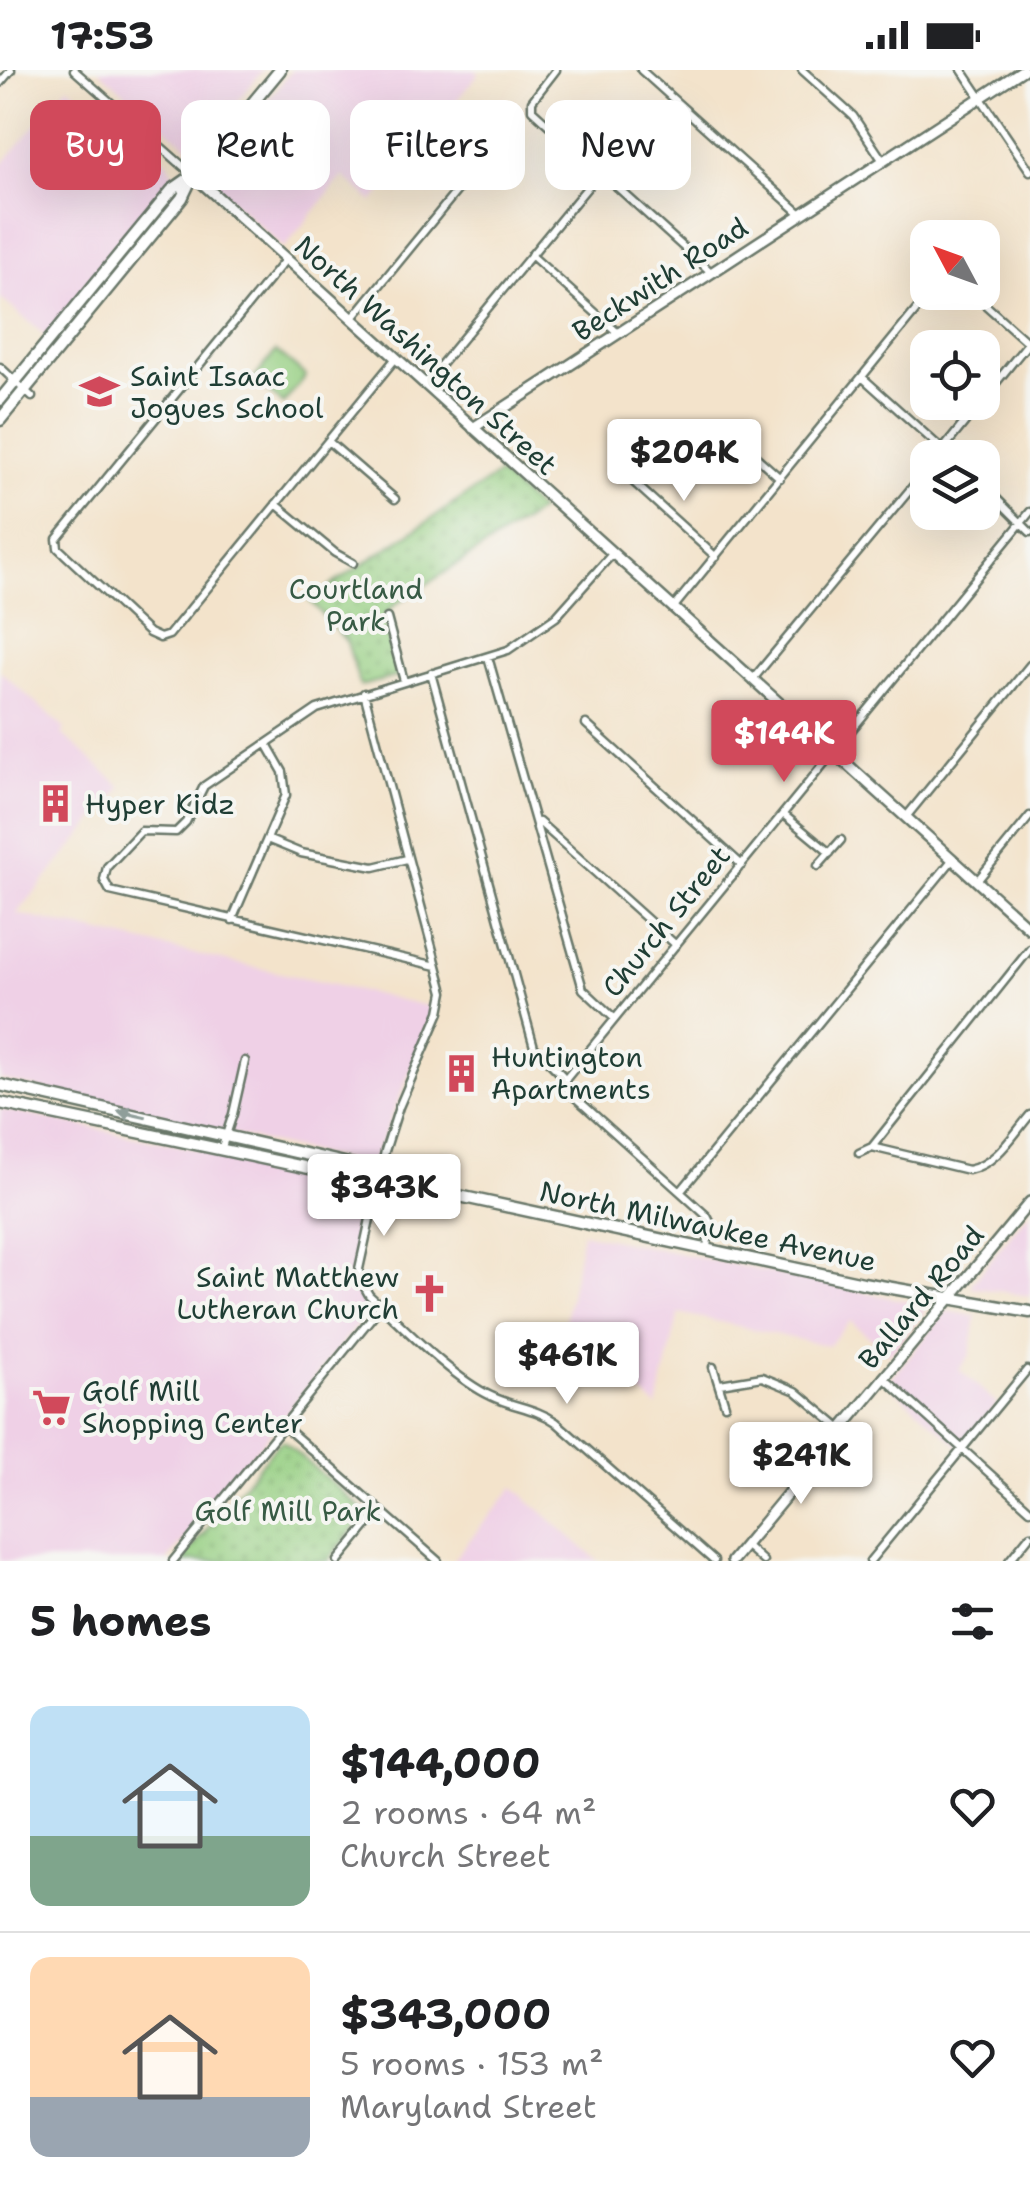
<!DOCTYPE html>
<meta charset="utf-8">
<style>
:root{--surface:#fff;--page:#f2f2f2;--text:#202124;--muted:#757577;--line:#e0e0e0;--accent:#d1495b}
body{margin:0;font-family:"Shantell Sans",sans-serif;background:var(--page);color:var(--text);height:100vh;display:flex;flex-direction:column;font-size:38px;white-space:nowrap}
*{box-sizing:border-box;margin:0}
p{font-size:32px;color:var(--muted)}
.icon{flex:none;width:55px;height:55px;fill:none;stroke:currentColor;stroke-width:2;stroke-linecap:round;stroke-linejoin:round}
.map{position:relative;height:1491px;overflow:hidden}
.details{display:flex;flex-direction:column;background:var(--surface);flex:1}
.details>*{flex:none}
.hud{position:absolute;left:30px;top:30px;width:970px;height:90px;display:flex;gap:20px}
.needle{width:65px;rotate:311deg}
.fabs{position:absolute;left:910px;top:150px;display:grid;gap:20px}
.fabs a{display:grid;place-items:center;width:90px;height:90px;border-radius:20px;background:var(--surface);box-shadow:0 10px 40px #0002;font-size:50px}
.price{position:absolute;translate:-50% -85px;padding:0 22px;border-radius:10px;background:#fff;color:#222;font-size:32px;line-height:65px;filter:drop-shadow(0 2px 5px #0008)}
.price::after{content:'';position:absolute;left:50%;top:60px;width:30px;height:22px;margin-left:-15px;background:inherit;clip-path:polygon(0 0,100% 0,50% 100%)}
.price.selected{background:var(--accent);color:#fff}
ul{padding:0;list-style:none}
li{display:flex;align-items:center;gap:30px;height:250px;padding:0 30px}
li+li{border-top:2px solid var(--line)}
li span{display:grid;place-items:center;flex:none;width:280px;height:200px;border-radius:20px;color:#555}
li>.icon{margin-inline-start:auto}
span .icon{width:120px;height:120px;fill:#fffc;stroke-width:1}
li b{font-size:42px}
h2{display:flex;justify-content:space-between;align-items:center;height:120px;padding:0 30px;font-size:42px}
.tag{padding:0 35px;border-radius:20px;background:var(--surface);box-shadow:0 10px 40px #0002;font-size:35px;line-height:90px}
.tag.selected{background:var(--accent);color:#fff}
.status{display:flex;justify-content:space-between;align-items:center;height:70px;padding:0 50px;background:var(--surface);direction:ltr}
.status svg{height:28px;fill:currentColor}
.map>svg:first-child{display:block}
.built{fill:#efd0e6}
.grass{fill:#96cf82;stroke:#5a865b;stroke-width:2.5}
.park{fill:url(#park-dots);stroke:#5a865b;stroke-width:2.5}
.lines{fill:none;stroke-linecap:round;stroke-linejoin:round}
.street-casing{stroke:#697769;stroke-width:11}
.secondary-casing{stroke:#697769;stroke-width:14}
.primary-casing{stroke:#697769;stroke-width:15}
.street{stroke:#fff;stroke-width:6}
.secondary{stroke:#fff;stroke-width:9}
.primary{stroke:#fff;stroke-width:10}
.oneway{fill:#8f9e9a}
.labels{text-anchor:middle;stroke-width:8;stroke-linejoin:round;paint-order:stroke}
.street-label{font-size:28px;fill:#1f3d34;stroke:#f6f6f2}
.poi-label{font-size:28px;fill:#1f3d34;stroke:#f6f6f2;text-anchor:start}
.park-label{font-size:28px;fill:#375a44;stroke:#f6f6f2}
</style>
<div class="status"><b>17:53</b><svg viewBox="0 0 49 12"><path d="M0 12V9h3v3zM5 12V6h3v6zM10 12V3h3v9zM15 12V0h3v12zM26 1h20v11H26zM47 4h2v5h-2z"/></svg></div>
<div class="map">
<svg width="1030" height="1491" viewBox="0 0 1030 1491">
<defs>
<pattern id="park-dots" width="8" height="8" patternUnits="userSpaceOnUse" patternTransform="scale(2.5)"><rect width="8" height="8" fill="#96cf82"/><path d="M2 2h.1M6 6h.1" fill="none" stroke="#7aa96b" stroke-width="1.8" stroke-linecap="round"/></pattern>
</defs>
<rect width="100%" height="100%" fill="#f6f6f2"/>
<filter id="ink" filterUnits="userSpaceOnUse"><feTurbulence type="fractalNoise" baseFrequency=".01" numOctaves="2"/><feDisplacementMap in="SourceGraphic" scale="20" xChannelSelector="R" yChannelSelector="G"/><feConvolveMatrix kernelMatrix="1 2 1 2 8 2 1 2 1" color-interpolation-filters="sRGB"/></filter>
<filter id="wash" filterUnits="userSpaceOnUse"><feTurbulence type="fractalNoise" baseFrequency=".0048" numOctaves="4" result="noise"/><feDisplacementMap in="SourceGraphic" scale="40" xChannelSelector="R" yChannelSelector="G"/><feGaussianBlur stdDeviation="2.25" result="paint"/><feColorMatrix in="noise" values="0 0 0 0 0 0 0 0 0 0 0 0 0 0 0 0 0 1.4 0 .05"/><feComposite in="paint" operator="in"/></filter>
<g filter="url(#wash)">
<rect width="100%" height="100%" fill="#f3e3cb"/>
<path class="built" d="M98 0H263L196 83Z
M292 0H475L479 3 373 132 343 106 284 178 213 114 209 106Z
M68 16 169 94 175 108 47 267 0 228V97Z
M0 601 65 659 62 664 122 717 17 844 436 938 373 1092 367 1095 270 1073 0 1009Z
M0 1039 363 1113 369 1118 353 1200 354 1214 369 1233 368 1241 167 1491H0Z
M1030 1141V1226L972 1217V1213Z
M582 1163 916 1233 922 1236 924 1242 890 1284 850 1251 828 1276 679 1243 657 1337 564 1257Z
M947 1241 976 1246 970 1285 959 1299 997 1334 961 1378 887 1313Z
M514 1417 598 1491H452Z"/>
<path class="grass" d="M276 281 306 306 283 334 254 309Z"/>
<path class="park" d="M499 404 540 441 396 534 383 546 399 606 360 616 347 572 309 530Z
M283 1371 362 1439 364 1445 361 1450 328 1491H181L277 1374Z"/>
</g>
<g filter="url(#ink)">
<g class="lines">
<defs>
<path id="street" d="M74 0 193 105
M556 0 532 31V40L712 203
M641 0 801 144
M802 0 853 46 883 91
M962 0 1030 101
M0 13 11 0
M531 185 618 263
M286 189 57 469 58 478 149 563 160 568 169 565 396 288
M971 222 1028 273
M980 231 990 215
M352 249 515 50
M0 297 32 327
M862 307 952 388
M425 314 600 102
M982 330 1029 272
M716 351 780 408
M328 371 395 429
M936 388 981 332
M629 408 716 487
M982 414 1030 462
M276 434 335 483 353 493
M673 538 931 222
M387 548 404 611
M488 587 583 919 615 949
M431 603 534 977 562 1005 568 1021 707 1146 710 1152 707 1178
M753 609 928 398
M364 623 444 922 440 942 399 1037 385 1081 359 1199 360 1209 369 1225C402 1255 452 1308 491 1326 513 1337 536 1338 556 1352L714 1491
M586 654 742 795
M783 744 830 783
M906 747 1030 595
M539 752 676 875
M267 769 301 783 374 797 407 789
M818 796 841 770
M977 811 1030 746
M232 850 286 725 283 702 267 674
M437 896 110 821 104 810 107 797 141 761 176 762 186 752 204 716 317 639 508 580 556 547 613 483
M565 1010 1030 442
M872 1077 968 1100C997 1094 1012 1066 1030 1045
M221 1080 233 1044 245 991
M859 1083 872 1077 1030 879
M681 1121 953 789
M713 1297 725 1335
M883 1307 1030 1440
M720 1314 762 1307 796 1321 839 1357
M284 1356 438 1491
M745 1475 763 1491
M173 1491 381 1236
M338 1491 380 1440
M870 1491 1027 1300
M1009 1491 1030 1465"/>
<path id="secondary" d="M193 105 1030 859
M473 358 1023 0
M732 1491 1030 1132"/>
<path id="primary" d="M0 330 172 120 192 106
M0 350 182 128 193 105 280 0
M0 1015 362 1097 379 1107 450 1124 863 1213 1030 1242
M0 1033 361 1109 378 1107"/>
</defs>
<use href="#street" class="street-casing"/>
<use href="#secondary" class="secondary-casing"/>
<use href="#primary" class="primary-casing"/>
<use href="#street" class="street"/>
<use href="#secondary" class="secondary"/>
<use href="#primary" class="primary"/>
</g>
<defs><path id="oneway-solid" d="M-6-.8H1V-3.2L6.5 0L1 3.2V.8H-6Z" transform="scale(2.5)"/></defs>
<use class="oneway" href="#oneway-solid" transform="translate(132 1044) rotate(-167)"/>
</g>
<defs>
<symbol id="school-bare" viewBox="-9 -9 18 18"><path d="M0-5L7-2L0 1L-7-2ZM-4 1L0 2.5L4 1V4Q0 6-4 4Z" fill="#d1495b" stroke="#f6f6f2" stroke-width="2.5" paint-order="stroke"/></symbol>
<symbol id="building-bare" viewBox="-9 -9 18 18"><path d="M-4-6H4V6H1V3H-1V6H-4ZM-2.5-4.3h1.7v1.8h-1.7ZM.8-4.3h1.7v1.8H.8ZM-2.5-1h1.7V.8h-1.7ZM.8-1h1.7V.8H.8Z" fill="#d1495b" stroke="#f6f6f2" stroke-width="2.5" paint-order="stroke"/></symbol>
<symbol id="church-bare" viewBox="-9 -9 18 18"><path d="M-1.2-6h2.4v3.5h3.3v2.4h-3.3V6h-2.4V-.1h-3.3v-2.4h3.3Z" fill="#d1495b" stroke="#f6f6f2" stroke-width="2.5" paint-order="stroke"/></symbol>
<symbol id="supermarket-bare" viewBox="-9 -9 18 18"><path d="M-6-5.5h2.5l.6 2H6L4.5 2H-2.5L-4.4-4H-6ZM-1.5 3.2a1.3 1.3 0 1 0 .1 0ZM3 3.2a1.3 1.3 0 1 0 .1 0Z" fill="#d1495b" stroke="#f6f6f2" stroke-width="2.5" paint-order="stroke"/></symbol>
</defs>
<g fill-rule="evenodd">
<use href="#school-bare" x="72" y="294" width="55" height="55"/>
<use href="#building-bare" x="28" y="706" width="55" height="55"/>
<use href="#building-bare" x="434" y="976" width="55" height="55"/>
<use href="#church-bare" x="402" y="1196" width="55" height="55"/>
<use href="#supermarket-bare" x="24" y="1310" width="55" height="55"/>
</g>
<g class="labels">
<g class="street-label">
<text transform="translate(660 209) rotate(-33)" y="10">Beckwith Road</text>
<text transform="translate(426 285) rotate(42)" y="10">North Washington Street</text>
<text transform="translate(666 851) rotate(-51)" y="10">Church Street</text>
<text transform="translate(708 1156) rotate(12)" y="10">North Milwaukee Avenue</text>
<text transform="translate(921 1227) rotate(-50)" y="10">Ballard Road</text>
</g>
<g class="poi-label">
<text x="130" y="316">Saint Isaac<tspan x="130" dy="32">Jogues School</tspan></text>
<text x="85" y="744">Hyper Kidz</text>
<text x="491" y="997">Huntington<tspan x="491" dy="32">Apartments</tspan></text>
<text x="399" y="1217" text-anchor="end">Saint Matthew<tspan x="399" dy="32">Lutheran Church</tspan></text>
<text x="82" y="1331">Golf Mill<tspan x="82" dy="32">Shopping Center</tspan></text>
</g>
<g class="park-label">
<text x="356" y="529">Courtland<tspan x="356" dy="32">Park</tspan></text>
<text x="288" y="1451">Golf Mill Park</text>
</g>
</g>
</svg>
<div class="fabs">
<a><svg class="needle" viewBox="-14 -14 28 28"><path d="M0-13l5 13h-10z" fill="#e53935"/><path d="M0 13l5-13h-10z" fill="#757577"/></svg></a>
<a><svg class="icon" aria-label="locate" viewBox="0 0 24 24"><circle cx="12" cy="12" r="6"/><path d="M12 2v4M12 18v4M2 12h4M18 12h4"/></svg></a>
<a><svg class="icon" aria-label="layers" viewBox="0 0 24 24"><path d="M12 4l9 5-9 5-9-5zM3 14l9 5 9-5"/></svg></a>
</div>
<b class="price" style="left:684px;top:434px">$204K</b>
<b class="price selected" style="left:784px;top:715px">$144K</b>
<b class="price" style="left:384px;top:1169px">$343K</b>
<b class="price" style="left:567px;top:1337px">$461K</b>
<b class="price" style="left:801px;top:1437px">$241K</b>
<div class="hud">
<a class="tag selected">Buy</a>
<a class="tag">Rent</a>
<a class="tag">Filters</a>
<a class="tag">New</a>
</div>
</div>
<section class="details">
<h2>5 homes<svg class="icon" aria-label="filters" viewBox="0 0 24 24"><path d="M4 7h16M4 17h16"/><circle cx="9" cy="7" r="2"/><circle cx="15" cy="17" r="2"/></svg></h2>
<ul>
<li><span style="background:linear-gradient(#bfe0f5 65%,#7fa58c 0)"><svg class="icon" aria-label="home" viewBox="0 0 24 24"><path d="M3 11l9-7 9 7M6 9v11h12V9"/></svg></span><div><b>$144,000</b><p>2 rooms · 64 m²</p><p>Church Street</p></div><svg class="icon" aria-label="heart" viewBox="0 0 24 24"><path d="M12 20l-8-8c-3-5 5-10 8-4 3-6 11-1 8 4z"/></svg></li>
<li><span style="background:linear-gradient(#ffd9b3 70%,#9aa5b1 0)"><svg class="icon" aria-label="home" viewBox="0 0 24 24"><path d="M3 11l9-7 9 7M6 9v11h12V9"/></svg></span><div><b>$343,000</b><p>5 rooms · 153 m²</p><p>Maryland Street</p></div><svg class="icon" aria-label="heart" viewBox="0 0 24 24"><path d="M12 20l-8-8c-3-5 5-10 8-4 3-6 11-1 8 4z"/></svg></li>
</ul>
</section>
